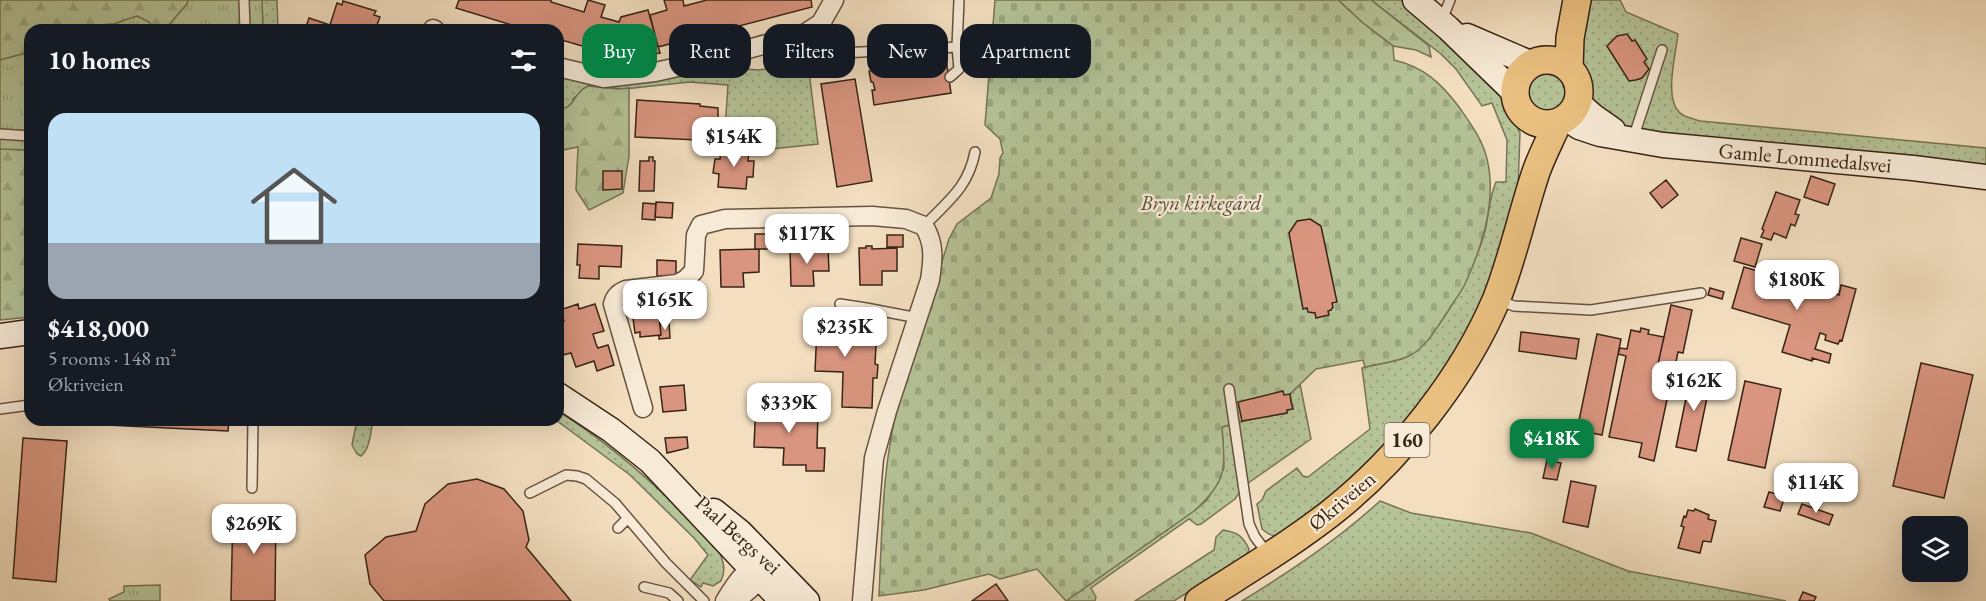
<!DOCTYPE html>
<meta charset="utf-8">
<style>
:root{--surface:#171b24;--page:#20242c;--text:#f1f3f6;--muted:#9ea1a6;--accent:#0b8043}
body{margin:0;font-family:"EB Garamond",serif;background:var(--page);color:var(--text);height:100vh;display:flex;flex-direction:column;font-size:22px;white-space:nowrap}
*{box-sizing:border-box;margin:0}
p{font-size:20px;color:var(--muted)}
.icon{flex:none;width:33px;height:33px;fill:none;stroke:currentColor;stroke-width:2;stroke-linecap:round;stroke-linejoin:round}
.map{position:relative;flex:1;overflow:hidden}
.drawer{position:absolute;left:24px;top:24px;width:540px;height:402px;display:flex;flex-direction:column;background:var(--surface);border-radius:18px;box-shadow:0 6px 24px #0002}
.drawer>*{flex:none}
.banner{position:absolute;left:582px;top:24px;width:570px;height:54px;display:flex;gap:12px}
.tools{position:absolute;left:1902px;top:516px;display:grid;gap:12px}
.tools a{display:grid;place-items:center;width:66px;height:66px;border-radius:12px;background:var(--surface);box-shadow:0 6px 24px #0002;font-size:30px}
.price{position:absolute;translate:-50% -51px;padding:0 14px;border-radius:12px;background:#fff;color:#222;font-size:20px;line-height:39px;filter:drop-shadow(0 2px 3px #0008)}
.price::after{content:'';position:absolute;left:50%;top:36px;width:18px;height:14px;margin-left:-9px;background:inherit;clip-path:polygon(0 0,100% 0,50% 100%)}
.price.current{background:var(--accent);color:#fff}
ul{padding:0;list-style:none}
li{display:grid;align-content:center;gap:12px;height:318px;padding:0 24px}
li span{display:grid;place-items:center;height:186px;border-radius:18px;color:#555}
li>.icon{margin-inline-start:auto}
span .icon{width:108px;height:108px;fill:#fffc;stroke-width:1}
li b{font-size:26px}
h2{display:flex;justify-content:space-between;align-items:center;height:72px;padding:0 24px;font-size:26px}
.pill{padding:0 21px;border-radius:18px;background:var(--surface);box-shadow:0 6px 24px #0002;font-size:21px;line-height:54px}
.pill.current{background:var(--accent);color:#fff}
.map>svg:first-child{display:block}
.grass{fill:url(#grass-dots);stroke:#767456;stroke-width:1.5}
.forest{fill:url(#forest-firs);stroke:#767456;stroke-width:1.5}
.cemetery{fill:url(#cemetery-stones);stroke:#767456;stroke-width:1.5}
.park{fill:url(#park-tufts);stroke:#767456;stroke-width:1.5}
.building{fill:#d9957f;stroke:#382415;stroke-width:1.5}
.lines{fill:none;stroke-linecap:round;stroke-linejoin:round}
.lane-casing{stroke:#675340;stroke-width:12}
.street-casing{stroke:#675340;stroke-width:21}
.secondary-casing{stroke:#382415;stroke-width:27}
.primary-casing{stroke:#382415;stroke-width:30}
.lane{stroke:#f7ead6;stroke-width:9}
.street{stroke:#f7ead6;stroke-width:18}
.secondary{stroke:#f7ead6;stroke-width:24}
.primary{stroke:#eac080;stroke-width:27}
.labels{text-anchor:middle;stroke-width:4.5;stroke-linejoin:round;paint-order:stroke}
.shield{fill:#f7ead6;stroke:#715f4f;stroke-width:1.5}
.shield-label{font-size:20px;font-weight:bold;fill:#382415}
.street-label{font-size:21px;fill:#382415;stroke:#f7ead6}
.park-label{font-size:21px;font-style:italic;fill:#574c36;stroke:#f7ead6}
</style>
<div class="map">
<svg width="1986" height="601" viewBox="0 0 1986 601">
<defs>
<pattern id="grass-dots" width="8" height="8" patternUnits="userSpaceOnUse" patternTransform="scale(1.5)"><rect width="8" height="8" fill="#b5c397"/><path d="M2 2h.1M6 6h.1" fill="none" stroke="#9ca781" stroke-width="1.8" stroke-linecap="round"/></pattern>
<pattern id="forest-firs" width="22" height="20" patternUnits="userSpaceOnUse" patternTransform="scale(1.5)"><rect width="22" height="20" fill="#b5c397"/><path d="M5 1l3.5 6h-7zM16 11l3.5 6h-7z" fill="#9ca781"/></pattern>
<pattern id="cemetery-stones" width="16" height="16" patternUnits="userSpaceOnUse" patternTransform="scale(1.5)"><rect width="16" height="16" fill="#b5c397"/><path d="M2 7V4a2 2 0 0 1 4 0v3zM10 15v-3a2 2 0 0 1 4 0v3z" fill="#9ca781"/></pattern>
<pattern id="park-tufts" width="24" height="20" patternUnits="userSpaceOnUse" patternTransform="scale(1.5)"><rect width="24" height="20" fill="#b5c397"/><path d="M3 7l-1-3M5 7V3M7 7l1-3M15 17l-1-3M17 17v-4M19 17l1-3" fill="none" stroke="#9ca781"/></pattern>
</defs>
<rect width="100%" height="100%" fill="#f3dfc0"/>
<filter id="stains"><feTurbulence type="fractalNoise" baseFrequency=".00333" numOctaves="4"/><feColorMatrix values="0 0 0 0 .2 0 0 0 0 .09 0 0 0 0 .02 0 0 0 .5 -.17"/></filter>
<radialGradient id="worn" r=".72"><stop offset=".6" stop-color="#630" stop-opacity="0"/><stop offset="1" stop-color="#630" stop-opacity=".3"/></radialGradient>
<path class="grass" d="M262 0H277L278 30H263Z
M1371 0H1401L1449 40 1502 90 1506 106 1520 133 1518 187 1488 293 1458 347 1428 394 1393 439 1334 494 1282 533C1274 538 1269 535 1262 529L1257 504 1262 500 1266 491 1297 468 1303 476 1308 477 1370 429 1362 368C1372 365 1403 361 1410 355 1442 332 1475 268 1485 231 1489 214 1489 198 1496 182H1506L1507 140 1492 103 1482 106 1456 69 1441 54Z
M1585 0H1620L1626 12 1678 34C1676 54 1664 97 1679 112 1683 117 1694 119 1700 121L1986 148V169L1684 140 1616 126 1591 106 1590 83 1576 59Z
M810 36 811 41 807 55 818 144 761 150 754 132 725 129 728 85 690 82 624 89 588 86 573 99 572 105 565 109H558V72L745 61 747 69 758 70 772 68 775 62 774 50Z
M1527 93a19 19 0 1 1 38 0a19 19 0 1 1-38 0Z
M1300 384 1311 439 1244 486 1235 499 1201 524 1197 525 1189 519 1091 588 1096 597 1095 601H1066L1194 511 1207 500 1224 468 1222 427 1287 410 1290 394Z
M558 411C607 442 650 479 690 520 700 529 712 539 718 550 724 561 726 570 721 581L713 586 703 583 701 587 690 580 708 555 694 538 630 475 556 420H558Z
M357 420H373C371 431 370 449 361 456L357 454 352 445Z
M1380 501 1411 513 1531 533 1628 571 1786 601H1242C1292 570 1336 541 1380 501Z
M1223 530C1237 532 1243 536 1249 549L1247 555 1174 601H1135L1214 550 1216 537Z"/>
<path class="forest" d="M0 0H188L187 4 168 26V30H155L149 22 137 16 114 24 86 26 77 30H30V52L0 60Z
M1338 0H1371L1429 46 1431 57 1416 50 1393 46 1363 23Z
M588 86 618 89 629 88V156L623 193 589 210 576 190 578 147 558 151V109C575 110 573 92 588 86Z
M0 149 30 150V317L0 320Z"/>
<path class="cemetery" d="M995 0H1338L1363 23 1393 46 1394 60C1424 67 1441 83 1459 107 1470 123 1483 140 1487 159 1497 200 1482 247 1465 284 1461 293 1453 302 1448 311 1438 326 1426 348 1409 356 1397 362 1378 364 1365 367L1363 360 1316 369 1290 394 1293 409 1287 410V413L1242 421 1222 427C1225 468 1228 481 1194 511L1066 601 1037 569 1000 579 989 574 924 590 879 596C882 531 882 464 899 401L949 239 957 224 991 198 999 174 1000 158 1003 153 1000 139 985 125Z"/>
<path class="park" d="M188 0H262L263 30H168V26L187 4Z
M137 16 149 22 155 30H77L86 26 114 24Z
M30 52V150L0 149V60Z
M160 585V601H110L109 599 124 592V586Z"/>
<path class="building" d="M459 0H551V2L584 12 588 0 605 5 601 17 619 22 621 17 648 10 660 53 608 60 610 54 558 39V30H528L456 8Z
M664 0H683L684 6 707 0H811L812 7 658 47 650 15 667 10Z
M343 1 376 11 374 15 380 17 375 30H305L309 18 330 25 337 3 342 5Z
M1627 34 1632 41 1635 40 1647 59 1644 62 1649 69 1642 78 1636 80 1629 81 1607 46 1617 36Z
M946 59 951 93 874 105 872 90H875L873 82H871L869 71Z
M855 79 872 181 837 187 821 84Z
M637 100 700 104V106L718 108V124L702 123 701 130H699L698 140 635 137Z
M721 146 749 148 748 161H754L753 177H747L746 189 718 187 719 174 713 173 715 159H720Z
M649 157H653V161H655L654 191H639L640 161H649Z
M603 171H622V189L603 190Z
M1811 176 1835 184 1828 205 1804 197Z
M1666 180 1678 195 1662 208 1650 193Z
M1776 192 1800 200 1795 214 1799 215 1795 226 1791 224 1786 238 1774 233 1771 240 1761 237 1764 230 1762 229Z
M656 202 673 203 672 218 655 217Z
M643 203 656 204 655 220 642 219Z
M1310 219 1321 226 1337 302 1332 303 1333 307 1331 310 1328 311 1329 315 1316 318 1315 313 1308 312 1307 308 1303 309 1289 233 1297 221Z
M844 231V249H828V232Z
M755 234H772V249H755Z
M887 235H903V247H887Z
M1741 238 1762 244 1755 267 1734 261Z
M578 244 622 246 621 267 599 266V279L579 278 580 265H577Z
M866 246H872V249L897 248V271H882V285H860L859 248H866Z
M828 248 829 271H813L814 286H791L790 249Z
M759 249V272L743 273 744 287H721L720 250Z
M657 260 676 261V276H657Z
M1744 267 1839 295 1841 285 1856 289 1842 341 1840 340 1838 344 1825 340 1826 335 1820 333 1815 349 1831 354 1829 363 1812 358V361L1782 352 1790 325 1732 308Z
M1710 288 1724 292 1722 299 1708 295Z
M578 304 579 309 595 304 604 331 593 334 596 344 598 348 608 345 614 365 597 371 594 361 576 367 571 353 559 356 558 325 564 321 560 310Z
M1671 305 1692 310 1683 353 1678 352 1675 367 1658 364Z
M658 307 661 335 640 337V332L635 333 633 318 639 317 638 309Z
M818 308 848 309 846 344 876 345 875 364 878 365 877 378H873L872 408 842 407 843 372 815 371Z
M669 323 670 338 659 339V335H661L660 324Z
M1641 328 1649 330 1648 334 1664 337 1658 364 1675 367 1676 363 1683 364 1680 378 1672 376 1654 461 1639 457 1642 443 1609 437 1626 356 1618 354 1620 348 1627 349 1631 330 1640 332Z
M1521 332 1579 339 1576 359 1519 351Z
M1597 334 1621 339 1602 435 1577 430Z
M1921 363 1973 375 1944 498 1893 486Z
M1691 374 1711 378 1696 451 1676 447Z
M1745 381 1781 389 1765 468 1728 460Z
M684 385 686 410 663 412 660 387Z
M1283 391 1284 395 1290 394 1291 402 1293 409 1287 410V413L1242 421 1238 402Z
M756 401 796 404 795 413H818L817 448H825L824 471H806V465H783L784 448 754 447Z
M87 420H229L228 431 87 424Z
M687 437 688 448 667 453 665 438Z
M23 438 67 441 56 582 13 578Z
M1547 460 1561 463 1557 480 1543 478Z
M477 479 504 489 523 511 529 540 526 547 571 601H384L370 584 365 555 386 537 416 531 425 504 448 484Z
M1571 481 1596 486 1588 527 1563 522Z
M1769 492 1785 496 1780 511 1764 507Z
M1802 504 1833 515 1829 525 1798 514Z
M233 509 276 510 275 601H231Z
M1695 509 1709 515 1708 519 1716 521 1711 542 1703 541 1700 553 1678 548 1684 527 1681 526 1684 516 1686 517 1688 510 1694 511Z
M996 584 1008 601H972Z
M1803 592 1816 597 1814 601H1799Z"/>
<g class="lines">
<defs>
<path id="lane" d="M244 0 245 30
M1442 20 1450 0
M823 54 957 47 959 0
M950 77 959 69 957 47
M0 134 30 136
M1633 139 1662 50
M924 226C948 201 968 188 975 152
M1498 300 1514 306 1591 310 1701 293
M840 304 866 308
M863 329 866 308 918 318
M1229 389 1249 524 1255 537 1268 554
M0 409 30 405
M252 488 253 420
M530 493 566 475 577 476 586 479 615 503 666 563 704 601
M618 528 627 519
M644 587 669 593 678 601"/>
<path id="street" d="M433 29 435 30
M558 67 604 78 655 72 696 63 804 34 821 23 834 0
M643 408 613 304C615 296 619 293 626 290L677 284 685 280 694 271 696 235 701 225 725 219 872 216 906 219 924 226C935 244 933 260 930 280L887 411 874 458 862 601
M725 601C735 585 743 571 761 563
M735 601C748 591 759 583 765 567"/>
<path id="secondary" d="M1415 0 1448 28 1515 93
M1467 36 1532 64
M1577 102 1593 116 1613 130
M1565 118 1579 127 1600 134 1663 145 1913 168 1986 177
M0 336 30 332
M558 395 611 430 650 461 782 601
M714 511 740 532 807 601"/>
<path id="primary" d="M1515 92a32 32 0 1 1 64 0a32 32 0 1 1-64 0Z
M1569 69 1570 38 1577 0
M1199 601C1244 572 1290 545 1332 512 1399 459 1464 377 1497 298 1513 257 1522 214 1536 172 1542 155 1551 138 1558 122"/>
</defs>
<use href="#lane" class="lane-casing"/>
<use href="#street" class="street-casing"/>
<use href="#secondary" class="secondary-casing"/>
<use href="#primary" class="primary-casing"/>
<use href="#lane" class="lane"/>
<use href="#street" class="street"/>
<use href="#secondary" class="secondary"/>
<use href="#primary" class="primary"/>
</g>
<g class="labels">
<rect class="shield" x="1384.5" y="423" width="45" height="34" rx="4.5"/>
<g class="shield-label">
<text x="1407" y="447">160</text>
</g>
<g class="street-label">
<text transform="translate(1805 158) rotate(5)" y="7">Gamle Lommedalsvei</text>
<text transform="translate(1342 501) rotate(-40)" y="7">Økriveien</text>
<text transform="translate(738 535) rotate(42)" y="7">Paal Bergs vei</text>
</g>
<g class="park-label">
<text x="1201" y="210">Bryn kirkegård</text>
</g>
</g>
<rect width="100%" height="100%" filter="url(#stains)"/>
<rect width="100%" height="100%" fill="url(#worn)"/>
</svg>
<div class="tools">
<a><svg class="icon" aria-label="layers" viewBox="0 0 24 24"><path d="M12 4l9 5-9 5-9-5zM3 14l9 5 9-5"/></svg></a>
</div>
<b class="price" style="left:734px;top:168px">$154K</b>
<b class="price" style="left:807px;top:265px">$117K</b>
<b class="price" style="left:1797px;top:311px">$180K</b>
<b class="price" style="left:665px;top:331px">$165K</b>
<b class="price" style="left:845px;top:358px">$235K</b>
<b class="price" style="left:1694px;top:412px">$162K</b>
<b class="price" style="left:789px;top:434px">$339K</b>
<b class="price current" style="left:1552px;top:470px">$418K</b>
<b class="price" style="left:1816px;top:514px">$114K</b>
<b class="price" style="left:254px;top:555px">$269K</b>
<div class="banner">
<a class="pill current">Buy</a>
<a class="pill">Rent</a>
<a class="pill">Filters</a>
<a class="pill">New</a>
<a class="pill">Apartment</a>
</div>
<section class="drawer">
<h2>10 homes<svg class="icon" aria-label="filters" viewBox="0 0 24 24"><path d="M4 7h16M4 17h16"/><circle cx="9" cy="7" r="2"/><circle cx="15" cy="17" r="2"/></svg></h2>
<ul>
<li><span style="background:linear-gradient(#bfe0f5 70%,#9aa5b1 0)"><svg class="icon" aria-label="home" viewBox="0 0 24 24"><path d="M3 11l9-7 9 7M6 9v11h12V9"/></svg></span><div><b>$418,000</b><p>5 rooms · 148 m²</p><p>Økriveien</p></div></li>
</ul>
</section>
</div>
